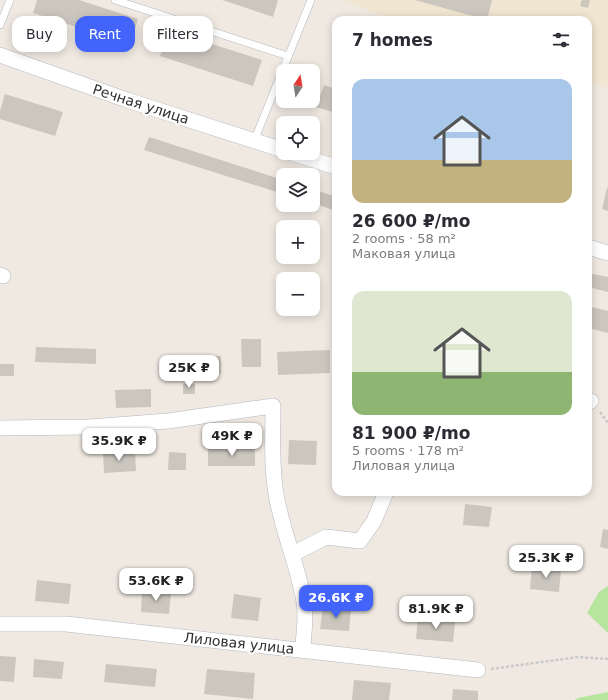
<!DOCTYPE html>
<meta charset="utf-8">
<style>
:root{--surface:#fff;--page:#f2f2f3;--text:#2b2b33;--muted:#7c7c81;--accent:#4264fb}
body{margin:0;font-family:"DejaVu Sans",sans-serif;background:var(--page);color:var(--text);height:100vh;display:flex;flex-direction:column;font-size:15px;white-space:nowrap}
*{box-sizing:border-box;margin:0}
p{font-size:13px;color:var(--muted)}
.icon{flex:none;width:22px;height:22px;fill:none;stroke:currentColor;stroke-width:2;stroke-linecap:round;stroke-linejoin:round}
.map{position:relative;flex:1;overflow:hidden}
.side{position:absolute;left:332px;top:16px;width:260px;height:480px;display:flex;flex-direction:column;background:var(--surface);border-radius:12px;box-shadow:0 2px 10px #0003}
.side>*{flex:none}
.banner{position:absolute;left:12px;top:16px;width:260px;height:36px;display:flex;gap:8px}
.needle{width:26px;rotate:12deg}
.controls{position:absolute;left:276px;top:64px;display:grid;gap:8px}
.controls a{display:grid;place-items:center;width:44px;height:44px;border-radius:8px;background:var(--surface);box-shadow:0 2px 10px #0003;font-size:20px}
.price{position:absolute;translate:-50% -34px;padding:0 9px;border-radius:8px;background:#fff;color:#222;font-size:13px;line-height:26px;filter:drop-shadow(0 1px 2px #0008)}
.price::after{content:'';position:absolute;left:50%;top:24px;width:12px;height:9px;margin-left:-6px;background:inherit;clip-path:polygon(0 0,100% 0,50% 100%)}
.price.on{background:var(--accent);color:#fff}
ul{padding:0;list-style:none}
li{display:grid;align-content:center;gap:8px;height:212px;padding:0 20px}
li span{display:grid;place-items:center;height:124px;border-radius:12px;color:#555}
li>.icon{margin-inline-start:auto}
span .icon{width:72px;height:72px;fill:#fffc;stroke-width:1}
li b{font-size:17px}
h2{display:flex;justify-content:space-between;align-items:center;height:48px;padding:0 20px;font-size:17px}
.tag{padding:0 14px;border-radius:12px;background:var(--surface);box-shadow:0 2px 10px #0003;font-size:14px;line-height:36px}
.tag.on{background:var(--accent);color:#fff}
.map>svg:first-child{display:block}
.education{fill:#f0e6d1}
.green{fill:#b6e59e}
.building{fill:#cbc7bf}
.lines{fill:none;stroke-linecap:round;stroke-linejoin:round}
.service-casing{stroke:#b4b7c1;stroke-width:8}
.minor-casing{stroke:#b4b7c1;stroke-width:16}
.path{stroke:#c9c9c9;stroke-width:2.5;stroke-dasharray:3 2;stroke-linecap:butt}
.service{stroke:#fff;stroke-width:7}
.minor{stroke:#fff;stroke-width:15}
.labels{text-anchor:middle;stroke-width:4;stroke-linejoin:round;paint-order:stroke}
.street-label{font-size:14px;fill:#2e2e2e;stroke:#fff}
</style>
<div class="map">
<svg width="608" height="700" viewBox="0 0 608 700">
<rect width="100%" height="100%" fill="#efe9e1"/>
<path class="education" d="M343 0H608V88L588 83V20H383V16Z"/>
<path class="green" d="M608 586V633L587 613 599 592Z
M608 692V700H575L578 698Z"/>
<path class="building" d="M37 0H79L138 19 130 44 33 13Z
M222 0H278L273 17Z
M415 0H492L487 20Z
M582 0H590L588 8 580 6Z
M168 30 262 60 253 86 160 56Z
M324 85 336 89V113L316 107Z
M5 94 63 112 55 136 0 119V111Z
M149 137 283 180V194L144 150Z
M607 188H608V211L602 209Z
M313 189 336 197V211L313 203Z
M588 273 608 277V292L588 287Z
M588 306 608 311V333L588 328Z
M241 339H261V367H242Z
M36 347 96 349V364L35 362Z
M330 350V373L278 375 277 352Z
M203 356H221V374H203Z
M0 364H14V376H0Z
M183 384H195V394H183Z
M151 389V407L116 408 115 390Z
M289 440 317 441 316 465 288 464Z
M255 448V466H208V449Z
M135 451 136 471 104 473 103 452Z
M169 452 186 453V470H168Z
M465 504 492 507 489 527 463 525Z
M603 529 608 530V549L600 547Z
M532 566 561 569 559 592 530 589Z
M37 580 71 584 69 604 35 601Z
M142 590 171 592 169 614 141 612Z
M234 594 261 598 258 621 231 618Z
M323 607 351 609 349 631 320 629Z
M418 618 455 621 453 642 416 639Z
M0 656 16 657 14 682 0 681Z
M34 659 64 662 62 679 33 677Z
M106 664 157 669 155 687 104 682Z
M207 669 255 673 253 699 204 694Z
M354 680 391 683 389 700H352Z
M453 689 478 691V700H452Z"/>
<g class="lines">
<defs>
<path id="service" d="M115 0 288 56
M0 25 10 0
M254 141 311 0"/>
<path id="minor" d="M0 55 127 100 283 150
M292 153 336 167
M588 247 608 253
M0 275 3 276
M588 403 591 401
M0 428 89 427 168 421 273 406C273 435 271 464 276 494 282 531 298 565 304 602 307 617 303 635 303 651
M293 554 326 537 360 541 374 521 386 492
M0 624H66L478 670"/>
</defs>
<use href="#service" class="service-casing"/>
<use href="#minor" class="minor-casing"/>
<path class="path" d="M600 412 608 423
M491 669 578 657 608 659"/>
<use href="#service" class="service"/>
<use href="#minor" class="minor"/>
</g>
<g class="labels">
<g class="street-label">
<text transform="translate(141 104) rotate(18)" y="5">Речная улица</text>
<text transform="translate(239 643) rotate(6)" y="5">Лиловая улица</text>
</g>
</g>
</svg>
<div class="controls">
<a><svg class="needle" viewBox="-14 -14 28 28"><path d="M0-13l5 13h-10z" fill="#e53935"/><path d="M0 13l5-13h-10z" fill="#7c7c81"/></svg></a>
<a><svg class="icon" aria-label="locate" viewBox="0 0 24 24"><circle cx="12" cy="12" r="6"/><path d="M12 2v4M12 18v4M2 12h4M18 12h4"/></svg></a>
<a><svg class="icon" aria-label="layers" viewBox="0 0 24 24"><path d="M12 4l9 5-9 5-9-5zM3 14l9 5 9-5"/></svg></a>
<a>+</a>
<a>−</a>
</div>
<b class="price" style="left:189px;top:389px">25K ₽</b>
<b class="price" style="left:232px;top:457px">49K ₽</b>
<b class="price" style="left:119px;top:462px">35.9K ₽</b>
<b class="price" style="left:546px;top:579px">25.3K ₽</b>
<b class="price" style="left:156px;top:602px">53.6K ₽</b>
<b class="price on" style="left:336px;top:619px">26.6K ₽</b>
<b class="price" style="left:436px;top:630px">81.9K ₽</b>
<div class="banner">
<a class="tag">Buy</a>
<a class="tag on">Rent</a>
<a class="tag">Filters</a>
</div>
<section class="side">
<h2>7 homes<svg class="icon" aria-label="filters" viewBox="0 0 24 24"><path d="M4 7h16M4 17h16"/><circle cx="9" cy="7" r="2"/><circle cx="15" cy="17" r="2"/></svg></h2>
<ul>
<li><span style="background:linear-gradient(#a9c7e8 65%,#c2b280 0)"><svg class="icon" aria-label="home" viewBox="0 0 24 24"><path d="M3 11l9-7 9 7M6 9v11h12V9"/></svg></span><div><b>26 600 ₽/mo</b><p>2 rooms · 58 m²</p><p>Маковая улица</p></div></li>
<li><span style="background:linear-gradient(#dfe7d0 65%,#8fb573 0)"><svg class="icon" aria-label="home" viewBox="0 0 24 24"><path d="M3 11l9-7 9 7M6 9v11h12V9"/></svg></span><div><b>81 900 ₽/mo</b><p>5 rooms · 178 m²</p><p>Лиловая улица</p></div></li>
</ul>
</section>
</div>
